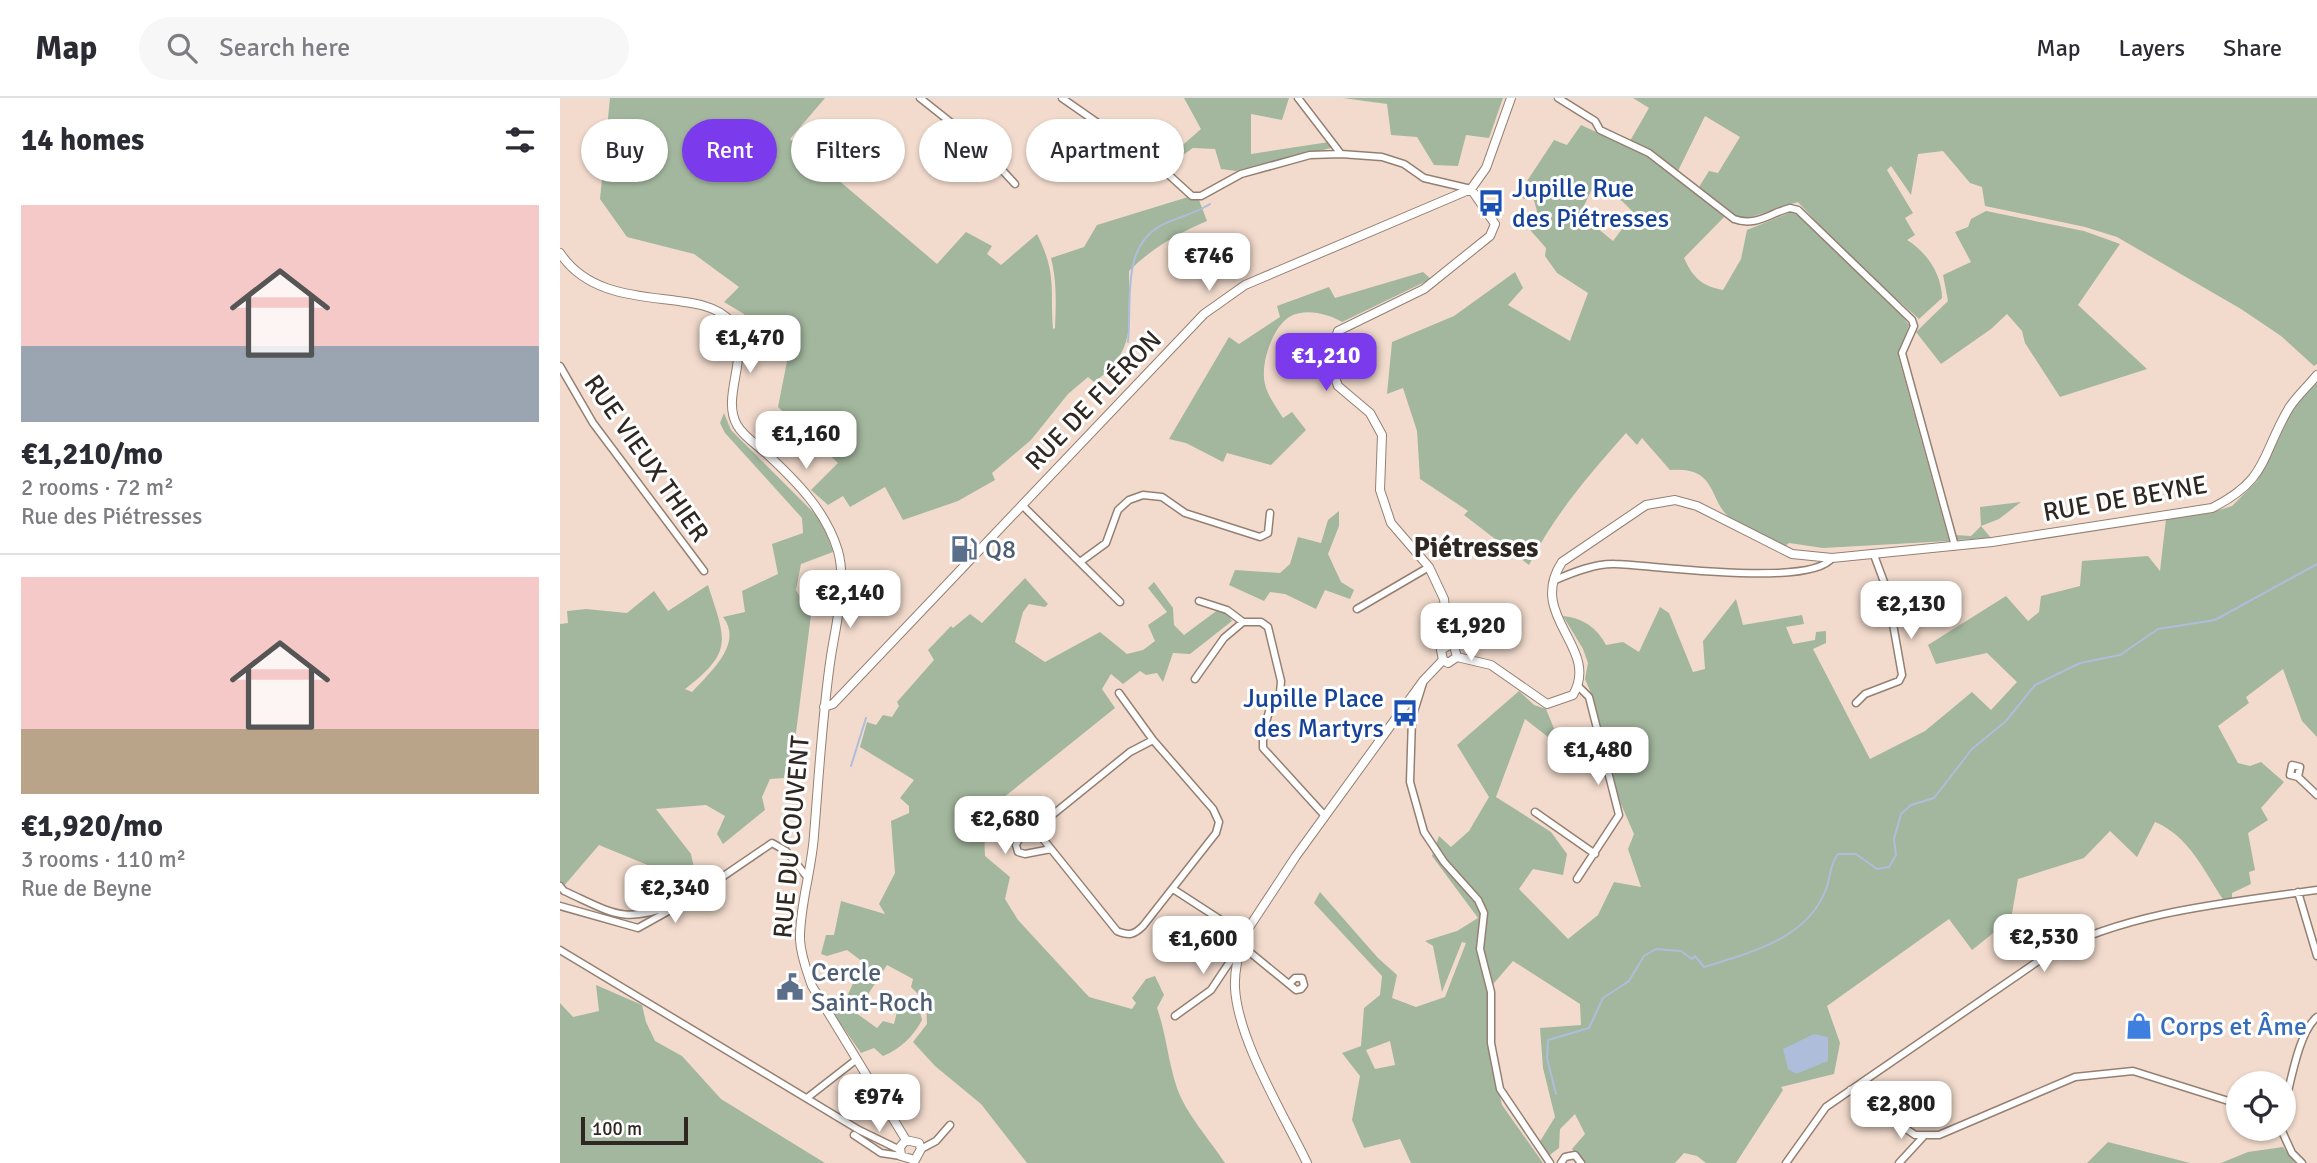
<!DOCTYPE html>
<meta charset="utf-8">
<style>
:root{--surface:#fff;--page:#f7f7f7;--text:#2b2b33;--muted:#7c7c81;--line:#e1e1e2;--accent:#7c3aed}
body{margin:0;font-family:Signika,sans-serif;background:var(--page);color:var(--text);height:100vh;display:flex;flex-direction:column;font-size:26px;white-space:nowrap}
*{box-sizing:border-box;margin:0}
p{font-size:23px;color:var(--muted)}
.icon{flex:none;width:38px;height:38px;fill:none;stroke:currentColor;stroke-width:2;stroke-linecap:round;stroke-linejoin:round}
.map{position:relative;flex:1;overflow:hidden}
.sheet{display:flex;flex-direction:column;background:var(--surface);width:560px}
.sheet>*{flex:none}
.banner{position:absolute;left:21px;top:21px;width:665px;height:63px;display:flex;gap:14px}
.buttons{position:absolute;left:1666px;top:973px;display:grid;gap:14px}
.buttons a{display:grid;place-items:center;width:70px;height:70px;border-radius:50%;background:var(--surface);box-shadow:0 2px 5px #0004;font-size:35px}
.scale{position:absolute;left:21px;bottom:18px;width:107px;box-sizing:border-box;padding-left:7px;border:4px solid #2f2721;border-top:0;font-size:19px;line-height:24px;white-space:nowrap;color:#2f2721;-webkit-text-stroke:5px #fff;paint-order:stroke}
.price{position:absolute;translate:-50% -60px;padding:0 16px;border-radius:14px;background:#fff;color:#222;font-size:23px;line-height:46px;filter:drop-shadow(0 2px 4px #0008)}
.price::after{content:'';position:absolute;left:50%;top:42px;width:21px;height:16px;margin-left:-10px;background:inherit;clip-path:polygon(0 0,100% 0,50% 100%)}
.price.active{background:var(--accent);color:#fff}
ul{padding:0;list-style:none}
li{display:grid;align-content:center;gap:14px;height:371px;padding:0 21px}
li+li{border-top:2px solid var(--line)}
li span{display:grid;place-items:center;height:217px;border-radius:0px;color:#555}
li>.icon{margin-inline-start:auto}
span .icon{width:126px;height:126px;fill:#fffc;stroke-width:1}
li b{font-size:30px}
h2{display:flex;justify-content:space-between;align-items:center;height:84px;padding:0 21px;font-size:30px}
.chip{padding:0 24px;border-radius:32px;background:var(--surface);box-shadow:0 2px 5px #0004;font-size:24px;line-height:63px}
.chip.active{background:var(--accent);color:#fff}
header{display:flex;align-items:center;gap:42px;box-sizing:border-box;height:98px;padding:0 35px;background:var(--surface);border-bottom:2px solid var(--line)}
header strong{font-size:33px}
nav{display:flex;gap:38px;margin-inline-start:auto;font-size:24px}
.search{width:490px;height:63px;background:var(--page);display:flex;align-items:center;gap:18px;box-sizing:border-box;padding:0 24px;border-radius:38px;color:var(--muted);font-size:26px}
main{display:flex;flex:1;min-height:0}
.map>svg:first-child{display:block}
.green{fill:#a3b79e;fill-rule:evenodd}
.water{fill:#aebdda}
.lines{fill:none;stroke-linecap:round;stroke-linejoin:round}
.stream{stroke:#aebdda;stroke-width:2}
.minor-casing{stroke:#948073;stroke-width:9}
.tertiary-casing{stroke:#948073;stroke-width:10}
.minor{stroke:#fff;stroke-width:6}
.tertiary{stroke:#fff;stroke-width:8}
.labels{text-anchor:middle;stroke-width:6;stroke-linejoin:round;paint-order:stroke}
.transit-label{font-size:26px;fill:#164399;stroke:#fff;text-anchor:start}
.street-label{font-size:26px;fill:#2f2721;stroke:#fff}
.service-label{font-size:26px;fill:#4e5e75;stroke:#fff;text-anchor:start}
.shop-label{font-size:26px;fill:#366cbe;stroke:#fff;text-anchor:start}
.neighbourhood-label{font-size:28px;font-weight:bold;fill:#2f2721;stroke:#fff}
</style>
<header>
<strong>Map</strong>
<div class="search"><svg class="icon" aria-label="search" viewBox="0 0 24 24"><circle cx="10" cy="10" r="6"/><path d="M15 15l6 6"/></svg>Search here</div>
<nav><a>Map</a><a>Layers</a><a>Share</a></nav>
</header>
<main>
<section class="sheet">
<h2>14 homes<svg class="icon" aria-label="filters" viewBox="0 0 24 24"><path d="M4 7h16M4 17h16"/><circle cx="9" cy="7" r="2"/><circle cx="15" cy="17" r="2"/></svg></h2>
<ul>
<li><span style="background:linear-gradient(#f6c9c9 65%,#9aa5b1 0)"><svg class="icon" aria-label="home" viewBox="0 0 24 24"><path d="M3 11l9-7 9 7M6 9v11h12V9"/></svg></span><div><b>€1,210/mo</b><p>2 rooms · 72 m²</p><p>Rue des Piétresses</p></div></li>
<li><span style="background:linear-gradient(#f6c9c9 70%,#b9a48a 0)"><svg class="icon" aria-label="home" viewBox="0 0 24 24"><path d="M3 11l9-7 9 7M6 9v11h12V9"/></svg></span><div><b>€1,920/mo</b><p>3 rooms · 110 m²</p><p>Rue de Beyne</p></div></li>
</ul>
</section>
<div class="map">
<svg width="1757" height="1065" viewBox="0 0 1757 1065">
<rect width="100%" height="100%" fill="#f2dbcd"/>
<path class="green" d="M50 0H265L230 41 377 166 406 134 432 148 427 156 441 167 477 136C497 176 490 190 493 231L495 230C496 206 497 184 491 160L524 149 537 127 628 99 639 102 647 123C617 136 592 150 569 173 569 221 578 254 534 284L528 279 508 296 471 342 432 375 435 382 398 403 343 422 325 389 290 409 283 398 268 407 251 392 278 365 218 309 231 243 215 234 197 239 184 216 164 204 179 189 134 156 67 139 40 101Z
M624 0H729L722 22 691 16V56L769 44 771 50 676 73 661 71 655 51 633 50 620 59 617 52 641 31Z
M783 0H943L929 40 906 37 898 68 874 67 857 39 831 37 827 6Z
M1073 0H1757V266L1754 268 1721 238 1681 211 1557 139 1525 129 1425 108 1422 89 1410 85 1383 53 1358 56 1351 97 1331 68 1327 72 1353 115 1345 120 1355 137 1347 142C1367 154 1382 177 1382 200L1359 221 1286 156 1238 104 1184 121 1167 113 1139 89 1149 73 1158 75 1180 39 1145 18 1117 75 1070 43 1089 10Z
M1021 27 1086 57 1166 117 1124 160C1133 180 1142 188 1163 192L1181 161 1187 132 1231 114 1242 119 1336 210 1349 227 1338 258 1389 443 1263 450 1229 445 1223 450C1206 440 1185 432 1170 420 1148 402 1158 368 1110 372L1082 340 1077 347 1066 335C1029 377 994 417 969 467L904 417 908 413 860 381 857 333 843 290 827 296 832 244 894 218 955 174 963 190 948 207 1010 243 1028 195 997 175 985 158 986 150 964 125 977 113 973 99 964 101 958 97 994 42 1007 47ZM1032 91 1062 103 1074 115 1053 143 1020 116Z
M1426 113 1524 133 1560 146 1518 207 1587 271 1500 299 1465 245 1462 233 1447 216 1431 231 1381 266 1356 234 1388 203 1383 177 1411 164 1395 134 1408 129 1411 121Z
M863 174 871 181 782 224C769 216 746 210 731 218 712 228 700 267 705 286 707 297 717 310 723 320L732 314 746 332 711 367 667 355 663 364 626 345 609 341 669 239 679 246 720 219 717 208 769 189 775 200Z
M1757 277V639L1742 623 1723 571 1686 599 1689 605 1658 628 1678 665 1690 668 1701 664 1724 684 1701 710 1708 722 1688 735 1695 772 1689 774 1691 786 1672 795V802L1664 803C1644 773 1629 738 1595 724L1577 759 1550 733 1524 760 1458 781 1451 821 1412 852 1389 821 1267 908 1280 945 1274 976 1221 989 1223 992 1176 1065H1146L1137 1058 1124 1055 1115 1065H1022L1012 1051 1025 1036 1015 1016 1000 1031 999 1050 987 1059 979 1045 995 1019 983 970 980 930 1021 927 1020 906 953 863 928 892 927 946 942 1007 983 1065H851L840 1041 804 1050 792 1022 800 978 782 955 801 948 804 910 820 897 822 878 754 805 760 794 818 860 837 877 832 900 856 909 885 899 906 845 902 844 882 894 873 848 865 843 897 833 918 820 872 758 879 738 891 749 909 733 929 699 897 647 959 593 974 607 986 611 1002 650 965 621 936 699 991 734 1007 756 1003 777 973 771 959 791 1008 841 1038 817 1054 784 1081 789 1068 751 1074 736 1057 697 1033 600 1025 581 1028 565 1023 551 1003 518C1022 520 1037 529 1046 547L1063 544 1079 554 1100 509 1109 515 1133 574 1145 571 1143 543 1176 501 1183 527 1242 517 1244 526 1226 529 1233 546 1255 542 1256 534 1266 533V545L1253 551 1310 661 1365 633 1412 594 1431 612 1457 584 1427 555 1376 566 1368 547 1446 498 1468 523 1479 514 1481 498 1520 488 1522 463 1588 458 1600 473 1606 421 1650 415 1672 408 1697 383 1729 317ZM830 943 835 967 815 971 806 952Z
M164 315 171 332 262 423 273 454 241 466 236 492 251 517 232 666 226 669 224 680 210 681 202 699 205 712 163 746 157 736 165 718 146 707 96 711 131 756 134 770 113 786 104 800 87 785 102 773 39 747 3 789 0 785V526L8 525 7 513 26 511 67 515 94 493 108 513 148 487C165 541 175 553 125 591L132 594C149 575 184 546 163 519L185 514 182 493 218 476 212 446 243 435 242 420 165 335 160 325Z
M1461 404 1439 421 1421 428 1431 440 1396 442 1395 437 1411 438 1421 428 1420 409Z
M779 413V428L768 456 781 484 794 492 790 501 765 492 756 511 725 496 710 494 704 503 669 487 675 472 720 475 730 466 738 439 761 445 768 422Z
M465 480 488 506 485 509 469 506 463 514 455 544 485 564 540 534 567 556 583 552 595 543 588 527 607 514 588 490 594 484 613 510 614 527 624 537 659 511 665 512 672 523 630 556 613 555 603 584 597 575 586 577 580 573 563 586 551 576 542 591 555 610 433 708 437 713C424 727 424 739 425 758L450 779 445 801 458 822 529 899 572 911 576 905 572 900 586 881 595 878 604 897 597 910C606 935 608 963 617 990 626 1016 650 1042 665 1065H467L421 1006 375 968 353 944 367 926 366 904 351 889 353 881 327 867 296 915 317 930 323 923 334 926 339 906 348 900 358 906 362 922C353 939 340 951 323 958L314 950 301 955 273 915 283 907 303 864 287 852 267 858 261 856 266 837H274L281 803 325 816 319 806 335 775 331 723 349 715V708L340 700 354 682 300 649 307 624 316 627 323 617 332 619 339 608 337 604 374 562 368 552 391 528 393 530 410 516 422 525Z
M36 887 82 907 86 924 95 943 122 958 161 1001 265 1065H0V905L13 919 39 913Z
M1548 1044 1630 1065H1527Z
M1723 1049 1735 1065H1661L1688 1054Z"/>
<path class="water" d="M1254 936 1268 939V963L1236 976 1228 971 1223 951Z"/>
<g class="lines">
<path class="stream" d="M568 244C572 204 561 150 600 128 616 119 631 118 650 106
M291 668 306 620
M996 996 987 960 988 942 1029 930 1043 900 1069 883 1084 858 1096 851 1121 853 1132 861 1135 858 1144 869C1189 855 1248 841 1266 791 1271 778 1269 768 1278 756H1296L1317 771 1329 769 1336 757 1334 741 1341 716 1351 707 1374 700 1412 651 1446 623 1475 587 1520 565 1560 557 1598 531 1655 522 1757 466"/>
<defs>
<path id="minor" d="M360 0 418 46 455 86
M502 0 598 67 632 98H641L681 76 750 57 781 56 822 59 844 66 864 80 911 91
M738 0 781 56
M998 0 1035 23 1040 32 1089 55 1174 121C1196 129 1210 115 1230 110L1238 112 1352 222 1354 228 1342 255 1395 448
M0 268 33 325 144 473
M462 407 560 504
M520 464 546 445 558 412 569 402 583 397 602 399 625 415 700 439 708 435 710 415
M993 483C1011 475 1035 465 1055 466 1093 467 1250 490 1272 460
M639 503 667 512 683 524H701L708 529 721 583 720 595 710 610 703 635V650L765 718
M797 511 869 469
M635 581 664 540 683 524
M863 585 852 620 850 684 864 734 884 764 918 802 924 815 920 851 931 894V945L940 991 990 1065
M559 595 593 642 653 711 659 724 656 735 583 828C574 837 569 838 557 833L475 731 570 654 593 642
M1296 605 1305 596 1339 583 1342 577 1327 492 1314 457
M1738 679 1740 669 1732 667 1730 677 1738 679 1757 697
M975 714 1035 756
M475 731 460 739 456 747 458 754 465 756 491 751
M1017 781 1059 717 1029 599 1018 588
M0 788 4 793C55 816 62 826 117 806
M613 791 684 837
M1738 794 1757 858
M0 808 78 830 130 801 212 745 226 753 248 780
M0 852 299 1032 340 1052
M615 918 651 892 681 847 736 892 741 891 744 887 742 880H735L729 886
M1290 992 1355 1037H1379L1515 979 1573 973 1678 1006
M247 1000 297 961
M1724 1009C1731 985 1738 935 1757 919
M1721 1031 1732 1055 1742 1065
M294 1037 321 1055 341 1058
M361 1051 376 1043 390 1027
M1001 1065 1005 1059 1015 1057 1021 1065
M1226 1065 1266 1009 1490 855C1572 813 1666 805 1757 792
M1339 1065 1363 1039"/>
<path id="tertiary" d="M0 155C43 220 142 186 171 224 193 253 160 298 177 327 183 338 197 347 207 356 237 384 266 413 278 453 287 485 276 526 271 558 262 618 259 677 254 737 252 771 239 810 240 842 241 859 247 873 252 888L346 1042
M889 547 884 501 869 469 831 425 820 392 822 337 810 315 778 288 769 262 778 233 864 191 930 138 935 126 911 91
M897 559 931 567 987 606 1013 597C1041 549 966 519 1002 464L1086 407 1115 402 1137 408 1232 456 1272 460 1432 444 1652 410C1709 381 1700 359 1729 310 1736 299 1748 288 1757 277
M883 562 888 565 897 559 894 548 889 547
M883 562 881 552 889 547
M264 609 273 606 644 216 685 187 911 91 926 70 951 0
M346 1042 340 1049 341 1058 355 1062
M346 1042 359 1045 361 1051 355 1062
M747 1065C724 1017 678 943 675 890 674 872 679 853 684 837L736 758 863 583 883 562"/>
</defs>
<use href="#minor" class="minor-casing"/>
<use href="#tertiary" class="tertiary-casing"/>
<use href="#minor" class="minor"/>
<use href="#tertiary" class="tertiary"/>
</g>
<defs>
<symbol id="bus-bare" viewBox="-9 -9 18 18"><path d="M-5-6H5V4H4V6H2V4H-2V6H-4V4H-5ZM-3.5-4V0h7V-4ZM-3.5 1.2v1.5H-2V1.2ZM2 1.2v1.5H3.5V1.2Z" fill="#1a4fb4" stroke="#fff" stroke-width="2.5" paint-order="stroke"/></symbol>
<symbol id="fuel-bare" viewBox="-9 -9 18 18"><path d="M-5.5-6h7V0h2V4h1.3V-2.5L3-4.5l.8-.8L6-3V5H2.5V1h-1V6h-7ZM-4.2-4.7v3.2H.2V-4.7Z" fill="#5c6f8a" stroke="#fff" stroke-width="2.5" paint-order="stroke"/></symbol>
<symbol id="civic-bare" viewBox="-9 -9 18 18"><path d="M-.6-6.5H3V-4.5H.6V-3L4-1V1h2V6H-6V1h2V-1L-.6-3ZM-1.2 2.5V6h2.4V2.5Z" fill="#5c6f8a" stroke="#fff" stroke-width="2.5" paint-order="stroke"/></symbol>
<symbol id="shop-bare" viewBox="-9 -9 18 18"><path d="M-5-2.5h2.3a2.7 3.5 0 0 1 5.4 0H5L5.5 6h-11ZM-1.5-2.5h3a1.5 2.3 0 0 0-3 0Z" fill="#3f7fe0" stroke="#fff" stroke-width="2.5" paint-order="stroke"/></symbol>
</defs>
<g fill-rule="evenodd">
<use href="#bus-bare" x="912" y="86" width="38" height="38"/>
<use href="#fuel-bare" x="385" y="432" width="38" height="38"/>
<use href="#bus-bare" x="826" y="596" width="38" height="38"/>
<use href="#civic-bare" x="211" y="870" width="38" height="38"/>
<use href="#shop-bare" x="1560" y="909" width="38" height="38"/>
</g>
<g class="labels">
<g class="transit-label">
<text x="952" y="99">Jupille Rue<tspan x="952" dy="30">des Piétresses</tspan></text>
<text x="824" y="609" text-anchor="end">Jupille Place<tspan x="824" dy="30">des Martyrs</tspan></text>
</g>
<g class="street-label">
<text transform="translate(533 302) rotate(-46)" y="9">RUE DE FLÉRON</text>
<text transform="translate(87 360) rotate(55)" y="9">RUE VIEUX THIER</text>
<text transform="translate(1565 400) rotate(-10)" y="9">RUE DE BEYNE</text>
<text transform="translate(231 739) rotate(-85)" y="9">RUE DU COUVENT</text>
</g>
<g class="service-label">
<text x="425" y="460">Q8</text>
<text x="251" y="883">Cercle<tspan x="251" dy="30">Saint-Roch</tspan></text>
</g>
<g class="shop-label">
<text x="1600" y="937">Corps et Âme</text>
</g>
<g class="neighbourhood-label">
<text x="916" y="459">Piétresses</text>
</g>
</g>
</svg>
<div class="buttons">
<a><svg class="icon" aria-label="locate" viewBox="0 0 24 24"><circle cx="12" cy="12" r="6"/><path d="M12 2v4M12 18v4M2 12h4M18 12h4"/></svg></a>
</div>
<div class="scale">100 m</div>
<b class="price" style="left:649px;top:195px">€746</b>
<b class="price" style="left:190px;top:277px">€1,470</b>
<b class="price active" style="left:766px;top:295px">€1,210</b>
<b class="price" style="left:246px;top:373px">€1,160</b>
<b class="price" style="left:290px;top:532px">€2,140</b>
<b class="price" style="left:1351px;top:543px">€2,130</b>
<b class="price" style="left:911px;top:565px">€1,920</b>
<b class="price" style="left:1038px;top:689px">€1,480</b>
<b class="price" style="left:445px;top:758px">€2,680</b>
<b class="price" style="left:115px;top:827px">€2,340</b>
<b class="price" style="left:1484px;top:876px">€2,530</b>
<b class="price" style="left:643px;top:878px">€1,600</b>
<b class="price" style="left:319px;top:1036px">€974</b>
<b class="price" style="left:1341px;top:1043px">€2,800</b>
<div class="banner">
<a class="chip">Buy</a>
<a class="chip active">Rent</a>
<a class="chip">Filters</a>
<a class="chip">New</a>
<a class="chip">Apartment</a>
</div>
</div>
</main>
